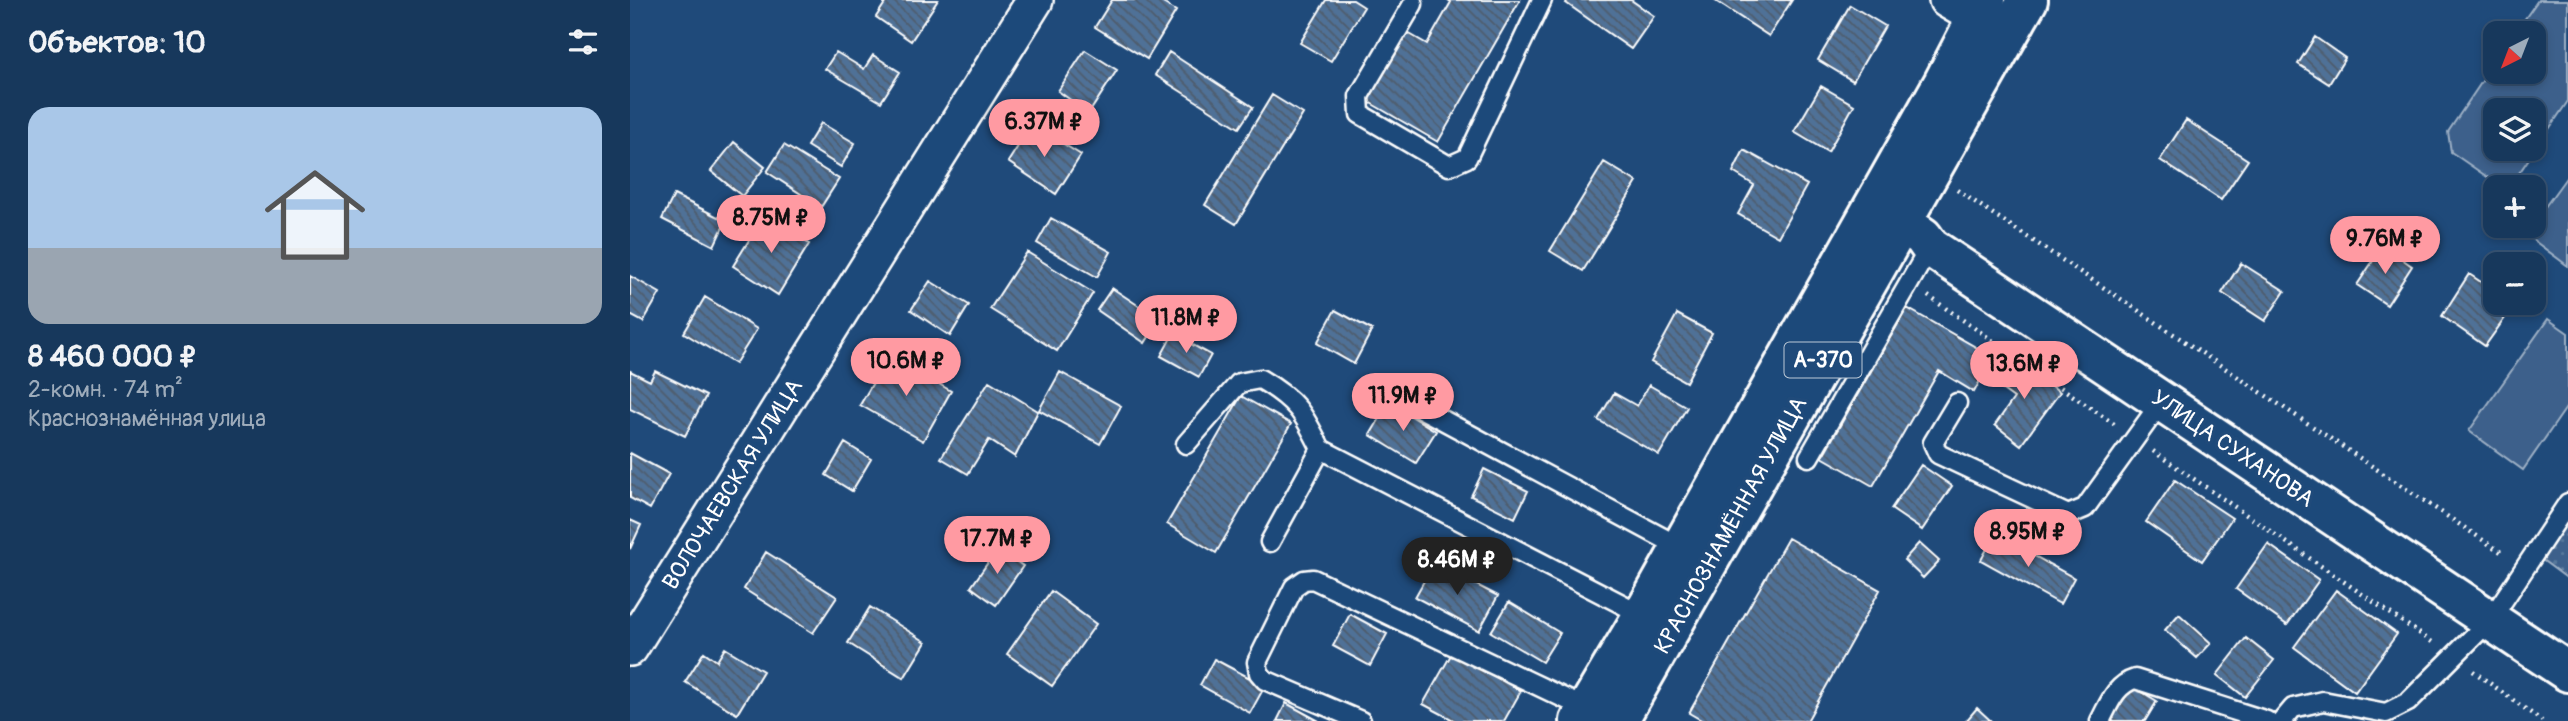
<!DOCTYPE html>
<html lang="ru">
<meta charset="utf-8">
<style>
:root{--surface:#17385c;--page:#244365;--text:#f1f3f6;--muted:#9eacbb;--line:#365272;--accent:#ff9aa2}
body{margin:0;font-family:Pangolin,sans-serif;background:var(--page);color:var(--text);height:100vh;display:flex;flex-direction:column;font-size:26px;white-space:nowrap}
*{box-sizing:border-box;margin:0}
p{font-size:23px;color:var(--muted)}
.icon{flex:none;width:38px;height:38px;fill:none;stroke:currentColor;stroke-width:2;stroke-linecap:round;stroke-linejoin:round}
.map{position:relative;flex:1;overflow:hidden}
.drawer{display:flex;flex-direction:column;background:var(--surface);width:630px}
.drawer>*{flex:none}
.needle{width:46px;rotate:222deg}
.fabs{position:absolute;left:1853px;top:21px;display:grid;gap:14px}
.fabs a{display:grid;place-items:center;width:63px;height:63px;border-radius:14px;background:var(--surface);box-shadow:0 4px 10px #0003,0 0 0 2px var(--line);font-size:35px}
.price{position:absolute;translate:-50% -60px;padding:0 16px;border-radius:24px;background:var(--accent);color:#111;font-size:23px;line-height:46px;filter:drop-shadow(0 2px 4px #0008)}
.price::after{content:'';position:absolute;left:50%;top:42px;width:21px;height:16px;margin-left:-10px;background:inherit;clip-path:polygon(0 0,100% 0,50% 100%)}
.price.selected{background:#222;color:#fff}
ul{padding:0;list-style:none}
li{display:grid;align-content:center;gap:14px;height:371px;padding:0 28px}
li+li{border-top:2px solid var(--line)}
li span{display:grid;place-items:center;height:217px;border-radius:21px;color:#555}
li>.icon{margin-inline-start:auto}
span .icon{width:126px;height:126px;fill:#fffc;stroke-width:1}
li b{font-size:30px}
h2{display:flex;justify-content:space-between;align-items:center;height:84px;padding:0 28px;font-size:30px}
main{display:flex;flex:1;min-height:0}
.map>svg:first-child{display:block}
.grass{fill:url(#grass-dots);stroke:#9eb0c5;stroke-width:2}
.pitch{fill:#3c618b;stroke:#9eb0c5;stroke-width:2;fill-rule:evenodd}
.building{fill:url(#building-back-hatch);stroke:#fff;stroke-width:2}
.lines{fill:none;stroke-linecap:round;stroke-linejoin:round}
.service-casing{stroke:#fff;stroke-width:23}
.minor-casing{stroke:#fff;stroke-width:40}
.tertiary-casing{stroke:#fff;stroke-width:44}
.trunk-casing{stroke:#fff;stroke-width:44}
.path{stroke:#fff;stroke-width:4.5;stroke-dasharray:2 5;stroke-linecap:butt}
.service{stroke:#1f4a7a;stroke-width:18}
.minor{stroke:#1f4a7a;stroke-width:35}
.tertiary{stroke:#1f4a7a;stroke-width:38}
.trunk{stroke:#1f4a7a;stroke-width:38}
.labels{text-anchor:middle;stroke-width:7;stroke-linejoin:round;paint-order:stroke}
.shield{fill:#1f4a7a;stroke:#bcc9d7;stroke-width:2}
.shield-label{font-size:21px;font-weight:bold;fill:#fff}
.street-label{font-size:23px;fill:#fff;stroke:#1f4a7a}
</style>
<main>
<section class="drawer">
<h2>Объектов: 10<svg class="icon" aria-label="filters" viewBox="0 0 24 24"><path d="M4 7h16M4 17h16"/><circle cx="9" cy="7" r="2"/><circle cx="15" cy="17" r="2"/></svg></h2>
<ul>
<li><span style="background:linear-gradient(#a9c7e8 65%,#9aa5b1 0)"><svg class="icon" aria-label="home" viewBox="0 0 24 24"><path d="M3 11l9-7 9 7M6 9v11h12V9"/></svg></span><div><b>8 460 000 ₽</b><p>2-комн. · 74 m²</p><p>Краснознамённая улица</p></div></li>
</ul>
</section>
<div class="map">
<svg width="1938" height="721" viewBox="0 0 1938 721">
<defs>
<pattern id="grass-dots" width="8" height="8" patternUnits="userSpaceOnUse" patternTransform="scale(1.75)"><rect width="8" height="8" fill="#3c618b"/><path d="M2 2h.1M6 6h.1" fill="none" stroke="#59799c" stroke-width="1.8" stroke-linecap="round"/></pattern>
<pattern id="building-back-hatch" width="6" height="6" patternUnits="userSpaceOnUse" patternTransform="scale(1.75)"><rect width="6" height="6" fill="#507197"/><path d="M-1 5l2 2M0 0l6 6M5-1l2 2" fill="none" stroke="#4e5b6a"/></pattern>
</defs>
<rect width="100%" height="100%" fill="#1f4a7a"/>
<filter id="ink" filterUnits="userSpaceOnUse"><feTurbulence type="fractalNoise" baseFrequency=".0143" numOctaves="2"/><feDisplacementMap in="SourceGraphic" scale="14" xChannelSelector="R" yChannelSelector="G"/><feConvolveMatrix kernelMatrix="1 2 1 2 8 2 1 2 1" color-interpolation-filters="sRGB"/></filter>
<g filter="url(#ink)">
<path class="grass" d="M1938 519V579L1911 559Z"/>
<path class="pitch" d="M1908 0H1938V101L1885 179 1866 183 1821 152 1818 132 1865 62 1866 72H1904V33H1885ZM1866 110H1904V149H1866Z
M1938 175V266L1895 234 1901 226H1904V222Z
M1918 319 1938 333V405L1893 470 1839 431Z"/>
<path class="building" d="M257 0H308L281 41 246 17Z
M482 0H528L546 11 517 59 465 27Z
M696 0H723L734 7 701 61 670 43Z
M818 0H890L808 142 737 101 776 32 797 44 821 2Z
M938 0H1001L1024 16 1001 49 936 3Z
M1084 0H1162L1139 36Z
M1220 5 1255 26 1223 81 1188 60Z
M1685 37 1715 58 1699 84 1668 64Z
M455 50 487 70 459 113 428 91Z
M206 52 234 69 243 55 270 72 251 102 195 69Z
M539 52 623 107 609 128 525 75Z
M1191 86 1224 105 1198 152 1164 132Z
M642 95 673 114 606 224 575 205Z
M1556 120 1618 160 1591 200 1530 160Z
M191 123 225 143 211 167 177 146Z
M402 124 451 155 426 194 378 162Z
M104 142 135 167 112 196 81 171Z
M154 145 209 179 191 207 137 172Z
M1114 150 1177 185 1148 237 1108 214 1124 185 1103 172Z
M974 162 1007 182 953 271 920 251Z
M44 195 96 221 84 246 32 219Z
M134 216 179 244 148 295 103 266Z
M421 218 481 252 467 277 407 243Z
M1753 246 1782 266 1757 305 1727 285Z
M397 252 463 293 427 351 360 309Z
M1611 263 1655 291 1635 321 1592 293Z
M1839 274 1866 292V303L1885 304 1855 346 1812 316Z
M0 276 30 293 13 322 0 315Z
M300 281 339 305 320 336 281 310Z
M482 288 530 320 515 343 467 310Z
M75 297 127 329 105 364 54 333Z
M1277 308 1363 357 1344 392 1309 371 1243 486 1192 457Z
M705 310 742 330 724 364 687 343Z
M1047 314 1082 333 1056 382 1021 362Z
M543 334 581 355 569 377 531 356Z
M259 355 321 391 293 441 230 405Z
M1385 359 1430 392 1391 445 1365 425 1384 398 1366 385Z
M0 371 20 381 25 371 76 396 55 436 0 409Z
M430 372 491 406 470 444 409 410Z
M359 381 408 411 385 457 359 440 338 474 311 458Z
M1019 385 1057 407 1029 455 968 420 984 393 1007 406Z
M611 396 661 424 586 553 537 524Z
M759 403 806 431 786 463 740 435Z
M215 443 241 459 222 491 196 475Z
M0 453 39 474 20 509 0 498Z
M1291 465 1322 486 1292 530 1261 509Z
M854 469 898 491 885 518 841 496Z
M1545 480 1602 518 1572 561 1516 522Z
M0 520 11 525 0 549Z
M1365 534 1444 578 1430 604 1351 560Z
M1158 538 1250 590 1177 721H1073L1059 713Z
M1289 543 1309 561 1293 578 1274 560Z
M1638 544 1689 580 1657 625 1606 589Z
M368 548 393 566 366 605 341 587Z
M136 552 207 597 183 633 114 589Z
M804 563 868 596 849 631 785 597Z
M1706 590 1767 634 1725 692 1664 647Z
M421 591 466 624 422 686 377 654Z
M879 602 930 633 912 662 861 632Z
M240 607 296 642 274 678 218 643Z
M720 614 757 634 740 666 703 646Z
M1549 614 1581 643 1567 658 1535 630Z
M1616 638 1644 660 1615 697 1587 675Z
M95 648 133 671 107 714 55 682 74 652 87 661Z
M822 653 891 691 874 721H825L793 704Z
M584 659 635 686 620 713 570 685Z
M1502 686 1527 701 1515 721H1480Z
M656 703 689 721H647Z
M1347 708 1361 721H1336Z"/>
<g class="lines">
<defs>
<path id="service" d="M783 4 729 96 730 114 819 166 837 158 912 0
M766 395 1050 547
M1327 403 1303 443 1308 454 1438 515 1455 508 1532 401
M556 444 609 383 630 379C666 400 673 412 691 449L1013 615
M1179 457 1300 247
M640 542 691 449
M731 721 635 680 629 673 627 662 664 587 674 580 683 579 957 709
M1470 721C1479 704 1485 685 1505 679L1637 721
M1652 721 1663 708 1693 701 1756 713 1778 702 1861 619 1938 503"/>
<path id="minor" d="M1317 0 1346 17
M0 648 405 0"/>
<path id="tertiary" d="M1271 222 1293 237 1300 247 1938 672"/>
<path id="trunk" d="M950 721 1013 615 1313 83 1356 0
M988 721 1398 0"/>
</defs>
<use href="#service" class="service-casing"/>
<use href="#minor" class="minor-casing"/>
<use href="#tertiary" class="tertiary-casing"/>
<use href="#trunk" class="trunk-casing"/>
<path class="path" d="M1327 190 1874 554
M1298 296 1487 426
M1523 451 1805 644
M1843 671 1912 721"/>
<use href="#service" class="service"/>
<use href="#minor" class="minor"/>
<use href="#tertiary" class="tertiary"/>
<use href="#trunk" class="trunk"/>
</g>
</g>
<g class="labels">
<rect class="shield" x="1154.5" y="342.5" width="77" height="35" rx="5"/>
<g class="shield-label">
<text x="1193" y="367">А-370</text>
</g>
<g class="street-label">
<text transform="translate(1603 448) rotate(34)" y="8">УЛИЦА СУХАНОВА</text>
<text transform="translate(102 484) rotate(-58)" y="8">ВОЛОЧАЕВСКАЯ УЛИЦА</text>
<text transform="translate(1100 525) rotate(-61)" y="8">КРАСНОЗНАМЁННАЯ УЛИЦА</text>
</g>
</g>
</svg>
<div class="fabs">
<a><svg class="needle" viewBox="-14 -14 28 28"><path d="M0-13l5 13h-10z" fill="#e53935"/><path d="M0 13l5-13h-10z" fill="#9eacbb"/></svg></a>
<a><svg class="icon" aria-label="layers" viewBox="0 0 24 24"><path d="M12 4l9 5-9 5-9-5zM3 14l9 5 9-5"/></svg></a>
<a>+</a>
<a>−</a>
</div>
<b class="price" style="left:414px;top:159px">6.37M ₽</b>
<b class="price" style="left:141px;top:255px">8.75M ₽</b>
<b class="price" style="left:1755px;top:276px">9.76M ₽</b>
<b class="price" style="left:556px;top:355px">11.8M ₽</b>
<b class="price" style="left:276px;top:398px">10.6M ₽</b>
<b class="price" style="left:1394px;top:401px">13.6M ₽</b>
<b class="price" style="left:773px;top:433px">11.9M ₽</b>
<b class="price" style="left:1398px;top:569px">8.95M ₽</b>
<b class="price" style="left:367px;top:576px">17.7M ₽</b>
<b class="price selected" style="left:827px;top:597px">8.46M ₽</b>
</div>
</main>
